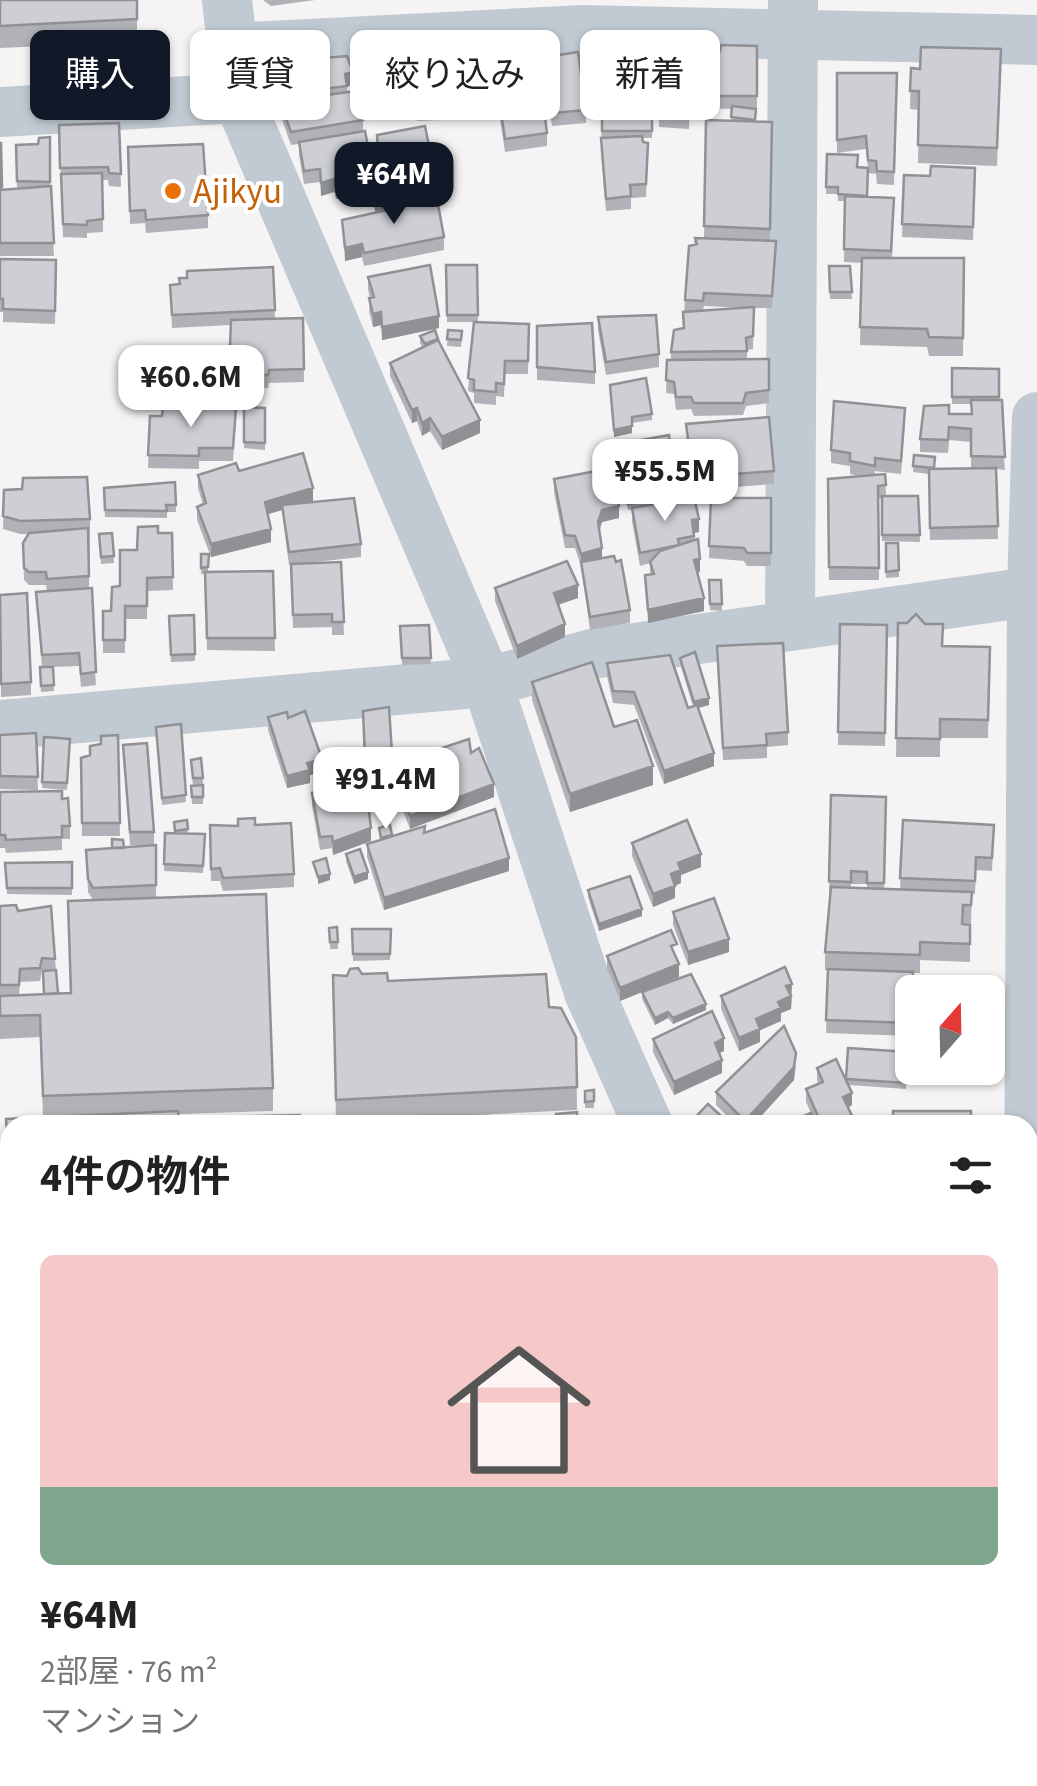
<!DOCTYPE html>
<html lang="ja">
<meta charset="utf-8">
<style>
:root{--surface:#fff;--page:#f2f2f2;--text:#222;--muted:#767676;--accent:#111827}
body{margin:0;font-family:"Source Sans 3","Noto Sans JP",sans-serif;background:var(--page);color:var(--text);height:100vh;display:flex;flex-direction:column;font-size:38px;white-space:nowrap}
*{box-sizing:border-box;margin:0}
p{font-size:32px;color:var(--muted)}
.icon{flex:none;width:55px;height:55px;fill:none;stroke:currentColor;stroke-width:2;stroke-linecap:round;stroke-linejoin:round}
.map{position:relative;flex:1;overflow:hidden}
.panel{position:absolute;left:0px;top:1115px;width:1038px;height:672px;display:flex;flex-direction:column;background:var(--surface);border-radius:30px 30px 0 0;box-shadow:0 2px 8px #0004}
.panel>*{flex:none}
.top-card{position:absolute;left:30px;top:30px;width:978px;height:90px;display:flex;gap:20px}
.needle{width:65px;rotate:20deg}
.fabs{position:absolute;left:895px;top:975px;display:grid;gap:20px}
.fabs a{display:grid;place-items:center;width:110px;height:110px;border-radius:15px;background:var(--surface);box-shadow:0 2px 8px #0004;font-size:50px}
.price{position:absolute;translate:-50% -85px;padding:0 22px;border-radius:20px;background:#fff;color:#222;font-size:32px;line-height:65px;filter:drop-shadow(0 2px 5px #0008)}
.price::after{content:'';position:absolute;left:50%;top:60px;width:30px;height:22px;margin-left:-15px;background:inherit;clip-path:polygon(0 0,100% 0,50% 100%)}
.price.selected{background:var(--accent);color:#fff}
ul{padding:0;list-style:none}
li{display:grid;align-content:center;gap:20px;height:530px;padding:0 40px}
li span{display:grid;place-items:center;height:310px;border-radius:15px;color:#555}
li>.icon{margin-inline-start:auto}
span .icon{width:180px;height:180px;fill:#fffc;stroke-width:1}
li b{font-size:42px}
h2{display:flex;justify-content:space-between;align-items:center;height:120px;padding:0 40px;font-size:42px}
.chip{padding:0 35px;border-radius:15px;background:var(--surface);box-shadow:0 2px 8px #0004;font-size:35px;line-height:90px}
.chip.selected{background:var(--accent);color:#fff}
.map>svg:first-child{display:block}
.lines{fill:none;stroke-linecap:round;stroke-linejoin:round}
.minor{stroke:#c1cad2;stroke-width:50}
.wall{fill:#b0b2b7;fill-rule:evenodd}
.shaded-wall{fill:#909195}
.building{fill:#cdcfd5;stroke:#909195;stroke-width:2.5}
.food-dot{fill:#e8710a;stroke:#fff;stroke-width:4}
.labels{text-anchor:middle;stroke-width:8;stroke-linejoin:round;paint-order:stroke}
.food-label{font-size:35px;fill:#c56008;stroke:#fff;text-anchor:start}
</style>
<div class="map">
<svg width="1037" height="1786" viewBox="0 0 1037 1786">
<rect width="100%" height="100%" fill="#f5f3f3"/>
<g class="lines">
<path class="minor" d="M227 0 238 98 487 682 589 992 648 1125
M232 48 583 30 1037 40
M0 112 238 98
M790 623 793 0
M0 725 487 682 592 654 1037 591
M0 1344 10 1343
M1028 1444 1032 590 1037 417
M574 1778 575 1786
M1006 1778 1011 1786"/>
</g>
<path class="wall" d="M0 0H137V42L0 48Z
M263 0H315L271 6Z
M757 46V109H754L756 122H772L770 241 776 254 772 308H754L753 349 747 350V359H769V403L746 406 743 415 694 416 691 409 676 410 674 394 666 393 667 360H671V352L683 328 685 300 695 238H704L706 120 731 121 732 109 698 108 700 51H720ZM704 306 746 308 703 310Z
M542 49 559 55 586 110V123L552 126 542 62Z
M492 52 547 133V146L505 152 492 65Z
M690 52H694V108L690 107 689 129 659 127V114Z
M598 54 650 91V104L633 106 643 113 652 112V138H643V142L648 143 646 197 631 198V209L606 211 601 151 602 114 622 111V107L602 109Z
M413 58 442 114V120L417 121Z
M275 62 353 85 347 86V92L363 120V131L374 190 418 183 432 199 444 237V250L364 266 362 257 345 261 342 220 375 212 372 190 336 199 334 192 321 196 320 182 304 184 299 155V144L291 145 280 114Z
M911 68H1001L997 166 918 163 919 110 910 109Z
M837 73H897L894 185 877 184 876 174 868 173 867 197 894 198 892 258H964L963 356H929L927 347 860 345 862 263 844 262 845 201H838V194H826L827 154 857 167 868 168 866 149 837 153Z
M119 123 121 187 109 186 108 180H102L103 232 87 233V238L63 237 59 125Z
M377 135 433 166V172L415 175 414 170 379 174Z
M50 137V187L54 256H0V143L2 189 17 188 16 145 38 144Z
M128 147 208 215V228L146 233 145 223 130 224Z
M975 168 973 240 902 237 904 175 930 176Z
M0 259 56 260 55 324 3 322V312H0Z
M446 265H477L478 322 529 324 528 374H505L504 397 496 396V405L474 403V393L468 391 474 322H447Z
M829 266H850L852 299H830Z
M273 267 275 319 303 318 304 382 269 383 268 388 229 387 231 325 172 328 170 285Z
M368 277 439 328 382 340 381 325 373 327 369 311 370 298 368 290Z
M598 317 659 354V367L606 375 598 330Z
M537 326 595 372V384L537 380Z
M448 330 462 331 461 347 447 346Z
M420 336 438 341 480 433 442 450 430 431 422 436 417 421 412 423 390 376V363L423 348 420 343Z
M952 368 999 369V400L1005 470 996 469 998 539 930 540 929 474 913 472 914 455 934 469 971 468V442L949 440 948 453 920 452V439L949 414H971V404H952Z
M610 391 652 414V420L632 423V433L614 437Z
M244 407 265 408V450L244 448Z
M150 416 236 420 233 461H199V469L148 468Z
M905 421 901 474 875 471V475L885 474 886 496H918L920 542 882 541V498L878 499 879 580H829L828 479 861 476 850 474V466L831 463V450Z
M686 424 774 471V484L735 487 731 477 692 482Z
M619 444 672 470V477H667L670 501 699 532 694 533 700 572H697L704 611 648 623 645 575H650V563L640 566 632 521V510H628L625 489V482L641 480 621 482Z
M239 471 313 501 308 503 361 544V557L296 564 341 562 344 635H332V627L293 628 291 565H289L282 510 268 514 271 542 211 557 197 520V507L203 505 198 488V475Z
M554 479 619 518 602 522 599 531 602 558 630 610V623L590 630 581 566 575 548H565L554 492Z
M175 482 176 512H167V518L105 517 104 488Z
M4 490 90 519 89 588 96 685 81 687 79 666 53 667 54 691 41 692 40 667H42L36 592 47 591 46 585H29L24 580 23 543 28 534H20L3 529Z
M711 498H771V566H747L744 561 709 558Z
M112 533 114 563 101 564 99 534Z
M158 533H172L173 590 147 591V619H125V653H103V611H111L120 586 137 550Z
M886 543 899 570V577L886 578Z
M201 554H209L208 572 273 571 275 651 207 650 205 574H201Z
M709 580H721L722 611 710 610Z
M495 588 578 598 558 605 565 637 517 659 495 601Z
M0 595 31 682V695L1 697Z
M169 616 195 654V661L171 662Z
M898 623 942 646 990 647 988 738H940V757H896Z
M840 624 887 625 885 746 838 745Z
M429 625 431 664 402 665 400 626Z
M680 658 709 705 698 708 714 766 664 784 634 705 613 703 607 676V663L688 708 693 706 680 664Z
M717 659 788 732V745L767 747V758L723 760Z
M532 682 614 727 653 785 570 812 532 700Z
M389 707 392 760H387V775H368L369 764 365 765 363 711Z
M268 717 288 718 322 772 310 775V783L287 788 268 730Z
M181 724 186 802 162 805 156 727Z
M36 733 38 790 0 789V735Z
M118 735 120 836H82L81 758 90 755 101 744Z
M44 737 70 739 67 790 42 788Z
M123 745 154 832V845H130Z
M471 753 494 797 410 829 402 808 393 810 386 796V783L410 774 409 759Z
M201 758 203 784 193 785 191 766Z
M203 785V804H192L191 786Z
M0 792 62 799 70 826V839H62V850L6 853 5 848H0Z
M312 793 361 798 371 841 333 855 332 848 320 850 312 806Z
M831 795 886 797 884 889 900 890 903 820 994 825 992 871 976 870 975 894H972L971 924 963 923 970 925V962L920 960V973H913L911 1036 826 1033 828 970H825V952L830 894H829ZM851 884H867V889L851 888Z
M187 820 188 834H205L203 873 164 871 165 833H174V822Z
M210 825H255L294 874V887L223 891 220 881H211Z
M379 828 392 837 425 833 509 871 384 910 367 857V844L380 840Z
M632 843 701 867 681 875V883L675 886V898L653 907 632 856Z
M156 845V897L273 1088V1111L179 1114 10 1125V1201L6 1119 43 1117 40 1037 0 1039V906L18 911 55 959 58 993H70L68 901 93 900 88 892 86 850ZM42 971 44 994 19 995 20 982 40 981Z
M346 854 368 879 354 884 346 861Z
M72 862V895L7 894 5 863Z
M588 890 642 916 599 931 588 897Z
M673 912 729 952 688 965 673 925Z
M337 927 338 949H330L329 928Z
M352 929H391L390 960 353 961Z
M607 956 677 957 679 977 620 1001 607 969Z
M362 974 388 981 549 1007 576 1037 577 1110 454 1116 489 1123 420 1118 336 1123 333 975 347 976Z
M994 981 992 1040H988V992Z
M642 992 706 1010 673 1024 668 1018 655 1025 642 999Z
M721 996H792L791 1009 781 1013V1021L760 1030V1042L739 1051 721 1009Z
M653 1039 724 1051 719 1053 722 1073 674 1095 653 1052Z
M908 1052 906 1089 849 1085 852 1105 848 1108 855 1125H785L811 1113 806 1102V1089L818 1084 817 1080V1068L846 1079Z
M796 1066 794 1080 753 1125H736L716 1105V1092Z
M594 1090V1108H585V1091Z
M134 1778H147V1786H134Z
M156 1778H199V1785L156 1786Z"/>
<path class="shaded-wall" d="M353 72V85L345 87V74Z
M374 177V190L336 199V186Z
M334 179V192L321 196V183Z
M432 193V199L376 215V209Z
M362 244V257L345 261V248Z
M381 312V325L373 327V314Z
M439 316V328L382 340V327Z
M417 408V421L412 423V410Z
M430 418V431L422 436V423Z
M480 420V433L442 450V437Z
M632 426V433L614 437V430Z
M313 488V501L265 515V502Z
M619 506V518L602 522 598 535V522L602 510Z
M699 519V532L692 533V520Z
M271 529V542L211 557V544Z
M602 548V561L581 567V554Z
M700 559V572L694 573V560Z
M578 585V598L554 606V593Z
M704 598V611L648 623V610Z
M565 624V637L517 659V646Z
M709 698V705L694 709V702Z
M714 753V766L664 784V771Z
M322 759V772L310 775V783L287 788V776L307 763Z
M653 766V785L570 812V794Z
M494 784V797L410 829V816Z
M402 795V808L393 810V798Z
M371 828V841L333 855V842Z
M701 854V867L681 875V883L671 887V874L678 863Z
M509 858V871L384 910V898Z
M368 872V879L354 884V877Z
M330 874V880L318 884V877Z
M675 886V898L653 907V894Z
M642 909V916L599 931V924Z
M729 939V952L688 965V952Z
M679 964V977L620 1001V988Z
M792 984 791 1009 781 1013V1021L760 1030V1042L739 1051V1038L756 1019 778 1002 786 986Z
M706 1004V1010L673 1024V1018Z
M668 1012V1018L655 1025V1018Z
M724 1038V1051L715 1055V1043Z
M796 1053 794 1080 753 1125H745V1121Z
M722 1060V1073L674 1095V1082Z
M852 1093V1105L843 1110V1097Z"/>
<path class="building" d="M0 0H137V19L0 26Z
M721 45 757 46V96H698L700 51H720Z
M690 46V52H694V95L690 94 689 116 659 114 662 52 672 51 673 47Z
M558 47 559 55 578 52 586 110 552 113 542 49Z
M921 47 1001 49 997 148 918 145 919 91H910L911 68 920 69Z
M536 48 547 133 505 139 492 52Z
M646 49 650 91 602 96 598 54Z
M347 56 353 72 345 74 347 86 280 94 275 62Z
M437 56 442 114H417L413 58Z
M837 73H897L894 172 877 171 876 161 868 160 866 136 837 140Z
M355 91 363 120 291 132 280 102Z
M622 106H643L642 113 652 112V131H602V114L623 110Z
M732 106 756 109 755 120 731 117Z
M706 120 772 122 770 229 704 226Z
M119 123 121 174 109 173 108 167 60 168 59 125Z
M425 126 433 166 415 168 414 163 379 168 377 135Z
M365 131 374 177 336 186 334 179 321 183 320 169 304 171 299 142Z
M642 136 643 142 648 143 646 184 630 185 631 196 606 199 601 138Z
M50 137V182L17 181 16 145 38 144 39 138Z
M0 143H1L2 187H0Z
M203 144 208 215 146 220 145 210 130 211 128 147Z
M827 154 858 155 857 167 868 168 867 196 838 194V187H826Z
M931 166 975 168 973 227 902 224 904 175 930 176Z
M102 173 103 219 87 221V225L63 224 61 174Z
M416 177 418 183 428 180 432 193 376 209 372 190Z
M51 186 54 243H0V190Z
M845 196 894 198 891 251 844 249Z
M437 199 444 237 364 253 362 244 345 248 342 220Z
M695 238 776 241 772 296 704 293 703 301 685 300 689 246 697 244Z
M862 258H964L963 338 929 337 927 329 860 327Z
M0 259 56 260 55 311 3 309V299H0Z
M430 265 439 316 382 327 381 312 373 314 369 298 374 297 368 277Z
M446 265H477L478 315H447Z
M829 266H850L852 292H830Z
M273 267 275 310 172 315 170 285 180 284 179 278H187V271Z
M754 307 753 336 746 338 747 351 671 352 674 330 684 328 683 312Z
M656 315 659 354 606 362 598 317Z
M303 318 304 369 269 370 268 375 229 374 231 320Z
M474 322 529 324 528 361H505L504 384 496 383V392L474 390V380L468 378Z
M592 323 595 372 537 367V326Z
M435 330 438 339 425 344 420 336Z
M448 330 462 331 461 340 447 339Z
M438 340 480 420 442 437 430 418 422 423 417 408 412 410 390 363Z
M769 359V390L746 393 743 403H694L691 397H676L674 382 666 380 667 360Z
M952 368 999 369V397H952Z
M646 378 652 414 632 417V426L614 430 610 385Z
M971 400H1002L1005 457 971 456V429L949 427 948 440 920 439 924 406 949 405V414H972Z
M834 401 905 408 901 461 875 458V466L850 461V453L831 450Z
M163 407H236L233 448H199V456L148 455 150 416H162Z
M244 407 265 408V443L244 442Z
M769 417 774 471 735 474 731 464 692 469 686 424Z
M669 435 672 470 621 476 619 444Z
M303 453 313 488 265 502 271 529 211 544 197 507 206 503 198 475 236 463 239 471Z
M914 455 935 457 934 468 913 466Z
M612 468 619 506 602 510 598 522 602 548 581 554 575 536 565 535 554 479Z
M996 468 998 526 930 528 929 469Z
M885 474 886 485 878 486 879 568 829 567 828 479Z
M87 477 90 519 20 521 3 516 4 490 22 489 23 478Z
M667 477 670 497 628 504 625 482Z
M175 482 176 505H166L167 511 105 510 104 488Z
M882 496H918L920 535H882Z
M694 497 699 519 692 520 694 536 678 539 679 545 640 553 632 508Z
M354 498 361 544 289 552 282 505Z
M711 498H771V553H747L744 548 709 546Z
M158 526V533H172L173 577 147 578V606H125V640H103V611H111L112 587 120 586V550H137L138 527Z
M88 528 89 576 47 579 46 572H29L24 568 23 543 29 533Z
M112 533 114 556 101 557 99 534Z
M698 539 700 559 694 560 704 598 648 610 645 575 654 574 650 562 660 551Z
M886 543H898L899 570 886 572Z
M201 554H209L208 567 201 568Z
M614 556 616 562 621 560 630 610 590 617 581 562Z
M567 561 578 585 554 593 565 624 517 646 495 588Z
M341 562 344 622H332V614L293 615 291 564Z
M273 571 275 638H207L205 572Z
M709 580H721L722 604H710Z
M92 588 96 672 81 674 79 653 42 655 36 592Z
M27 593 31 682 1 684 0 595Z
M916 614 925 624H943L942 646 990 647 988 720 940 719V739L896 738 898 623H907Z
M194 615 195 654 171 655 169 616Z
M840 624 887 625 885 733 838 732Z
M429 625 431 658H402L400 626Z
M783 643 788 732 766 734 767 745 723 748 717 646Z
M695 652 709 698 694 702 680 658Z
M670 655 688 708 697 705 714 753 664 771 634 692 613 691 607 663Z
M592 662 614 727 637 720 653 766 570 794 532 682Z
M40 667H53L54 685 41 686Z
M389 707 392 753H387V768H368L369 757 365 759 363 711Z
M305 711 322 759 307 763 310 770 287 776 268 717 287 712 288 718Z
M181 724 186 795 162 798 156 727Z
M36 733 38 777 0 776V735Z
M118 735 120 823H82L81 758 90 755V746L101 744V736Z
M44 737 70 739 67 783 42 782Z
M469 739 471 753 479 748 494 784 410 816 402 795 393 798 386 783 415 772 409 759Z
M147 743 154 832H130L123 745Z
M201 758 203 778H193L191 760Z
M357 781 361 798 367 796 371 828 333 842 332 836 320 837 312 793Z
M203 785V797H192L191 786Z
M62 791V799L68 798 70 826H62V837L6 840 5 835H0V792Z
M831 795 886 797 884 883H867V872L851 871V882L829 881Z
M495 809 509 858 384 898 367 844 425 826 424 833Z
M255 818V825L291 823 294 874 223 878 220 868 211 869 210 825 238 826V819Z
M187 820 188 829 175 831 174 822Z
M687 820 701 854 678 863 681 870 671 874 675 886 653 894 632 843Z
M903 820 994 825 992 858 976 857 975 881 900 878Z
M390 825 392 835 381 838 379 828Z
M165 833 205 834 203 866 164 864Z
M112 839 123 840 124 848H112Z
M156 845V885L93 888 88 879 86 850Z
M360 849 368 872 354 877 346 854Z
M326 858 330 874 318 877 313 862Z
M72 862V888H7L5 863Z
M630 876 642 909 599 924 588 890Z
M831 887 972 892 971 905H963L962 924 970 925V944L920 942V955L825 952Z
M266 894 273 1088 43 1096 40 1015 0 1016V996L71 993 68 901Z
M714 898 729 939 688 952 673 912Z
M16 905 18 911 51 906 55 959 42 958 40 968 20 969 19 985H0V906Z
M337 927 338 942H330L329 928Z
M352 929H391L390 954H353Z
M671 930 677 944 671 946 679 964 620 988 607 956Z
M785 967 792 984 786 986 791 996 778 1002 781 1008 756 1019 760 1029 739 1038 721 996Z
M358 968 362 974 387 973 388 981 546 974 549 1007 561 1008 576 1037 577 1087 336 1100 333 975 347 976 350 969Z
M828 969 913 972 911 1023 826 1020Z
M56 970 58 993 44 994 43 971Z
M691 974 706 1004 673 1018 668 1012 655 1018 642 992Z
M926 978 994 981 992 1027H988V992H926Z
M712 1011 724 1038 715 1043 722 1060 674 1082 653 1039Z
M784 1026 796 1053 794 1067 745 1121 716 1092Z
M848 1048 908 1052 906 1083 846 1079Z
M836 1059 852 1093 843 1097 855 1122 849 1125H822L806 1089 823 1082 817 1068Z
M594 1090V1101L585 1102V1091Z
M708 1104 731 1125 689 1124Z
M178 1111 179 1125H10V1183L6 1119Z
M893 1111H971V1125H893Z
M577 1112V1125H557L556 1114Z
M811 1113 816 1125H785V1124Z
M300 1115V1125H202V1117Z
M420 1116H489V1123L420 1125Z
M517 1122V1125H440Z
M44 1778H109V1786H44Z
M134 1778H147V1780H134Z
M156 1778H199V1779H156Z
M318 1778H385V1786H318Z
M389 1778H461L462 1786H389Z
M466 1778H550V1786H467Z
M626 1778H680L681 1786H626Z
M727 1778H746L747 1786H693V1781Z
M923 1778V1786H860L859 1782Z
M926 1778H986L987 1786H927Z"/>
<circle class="food-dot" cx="173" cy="191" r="10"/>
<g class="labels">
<g class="food-label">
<text x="193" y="203">Ajikyu</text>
</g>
</g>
</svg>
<div class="fabs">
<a><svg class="needle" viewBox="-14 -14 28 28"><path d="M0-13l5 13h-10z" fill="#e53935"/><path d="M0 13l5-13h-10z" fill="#767676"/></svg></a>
</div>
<b class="price selected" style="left:394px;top:227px">¥64M</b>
<b class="price" style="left:191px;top:430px">¥60.6M</b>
<b class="price" style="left:665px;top:524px">¥55.5M</b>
<b class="price" style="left:386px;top:832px">¥91.4M</b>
<div class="top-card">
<a class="chip selected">購入</a>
<a class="chip">賃貸</a>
<a class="chip">絞り込み</a>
<a class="chip">新着</a>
</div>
<section class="panel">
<h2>4件の物件<svg class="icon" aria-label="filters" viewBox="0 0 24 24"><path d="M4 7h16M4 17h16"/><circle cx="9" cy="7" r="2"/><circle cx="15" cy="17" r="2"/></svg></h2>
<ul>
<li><span style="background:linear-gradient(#f6c9c9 75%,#7fa58c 0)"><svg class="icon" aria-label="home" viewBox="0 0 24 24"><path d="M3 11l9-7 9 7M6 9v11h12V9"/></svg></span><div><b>¥64M</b><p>2部屋 · 76 m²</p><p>マンション</p></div></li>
</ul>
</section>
</div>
